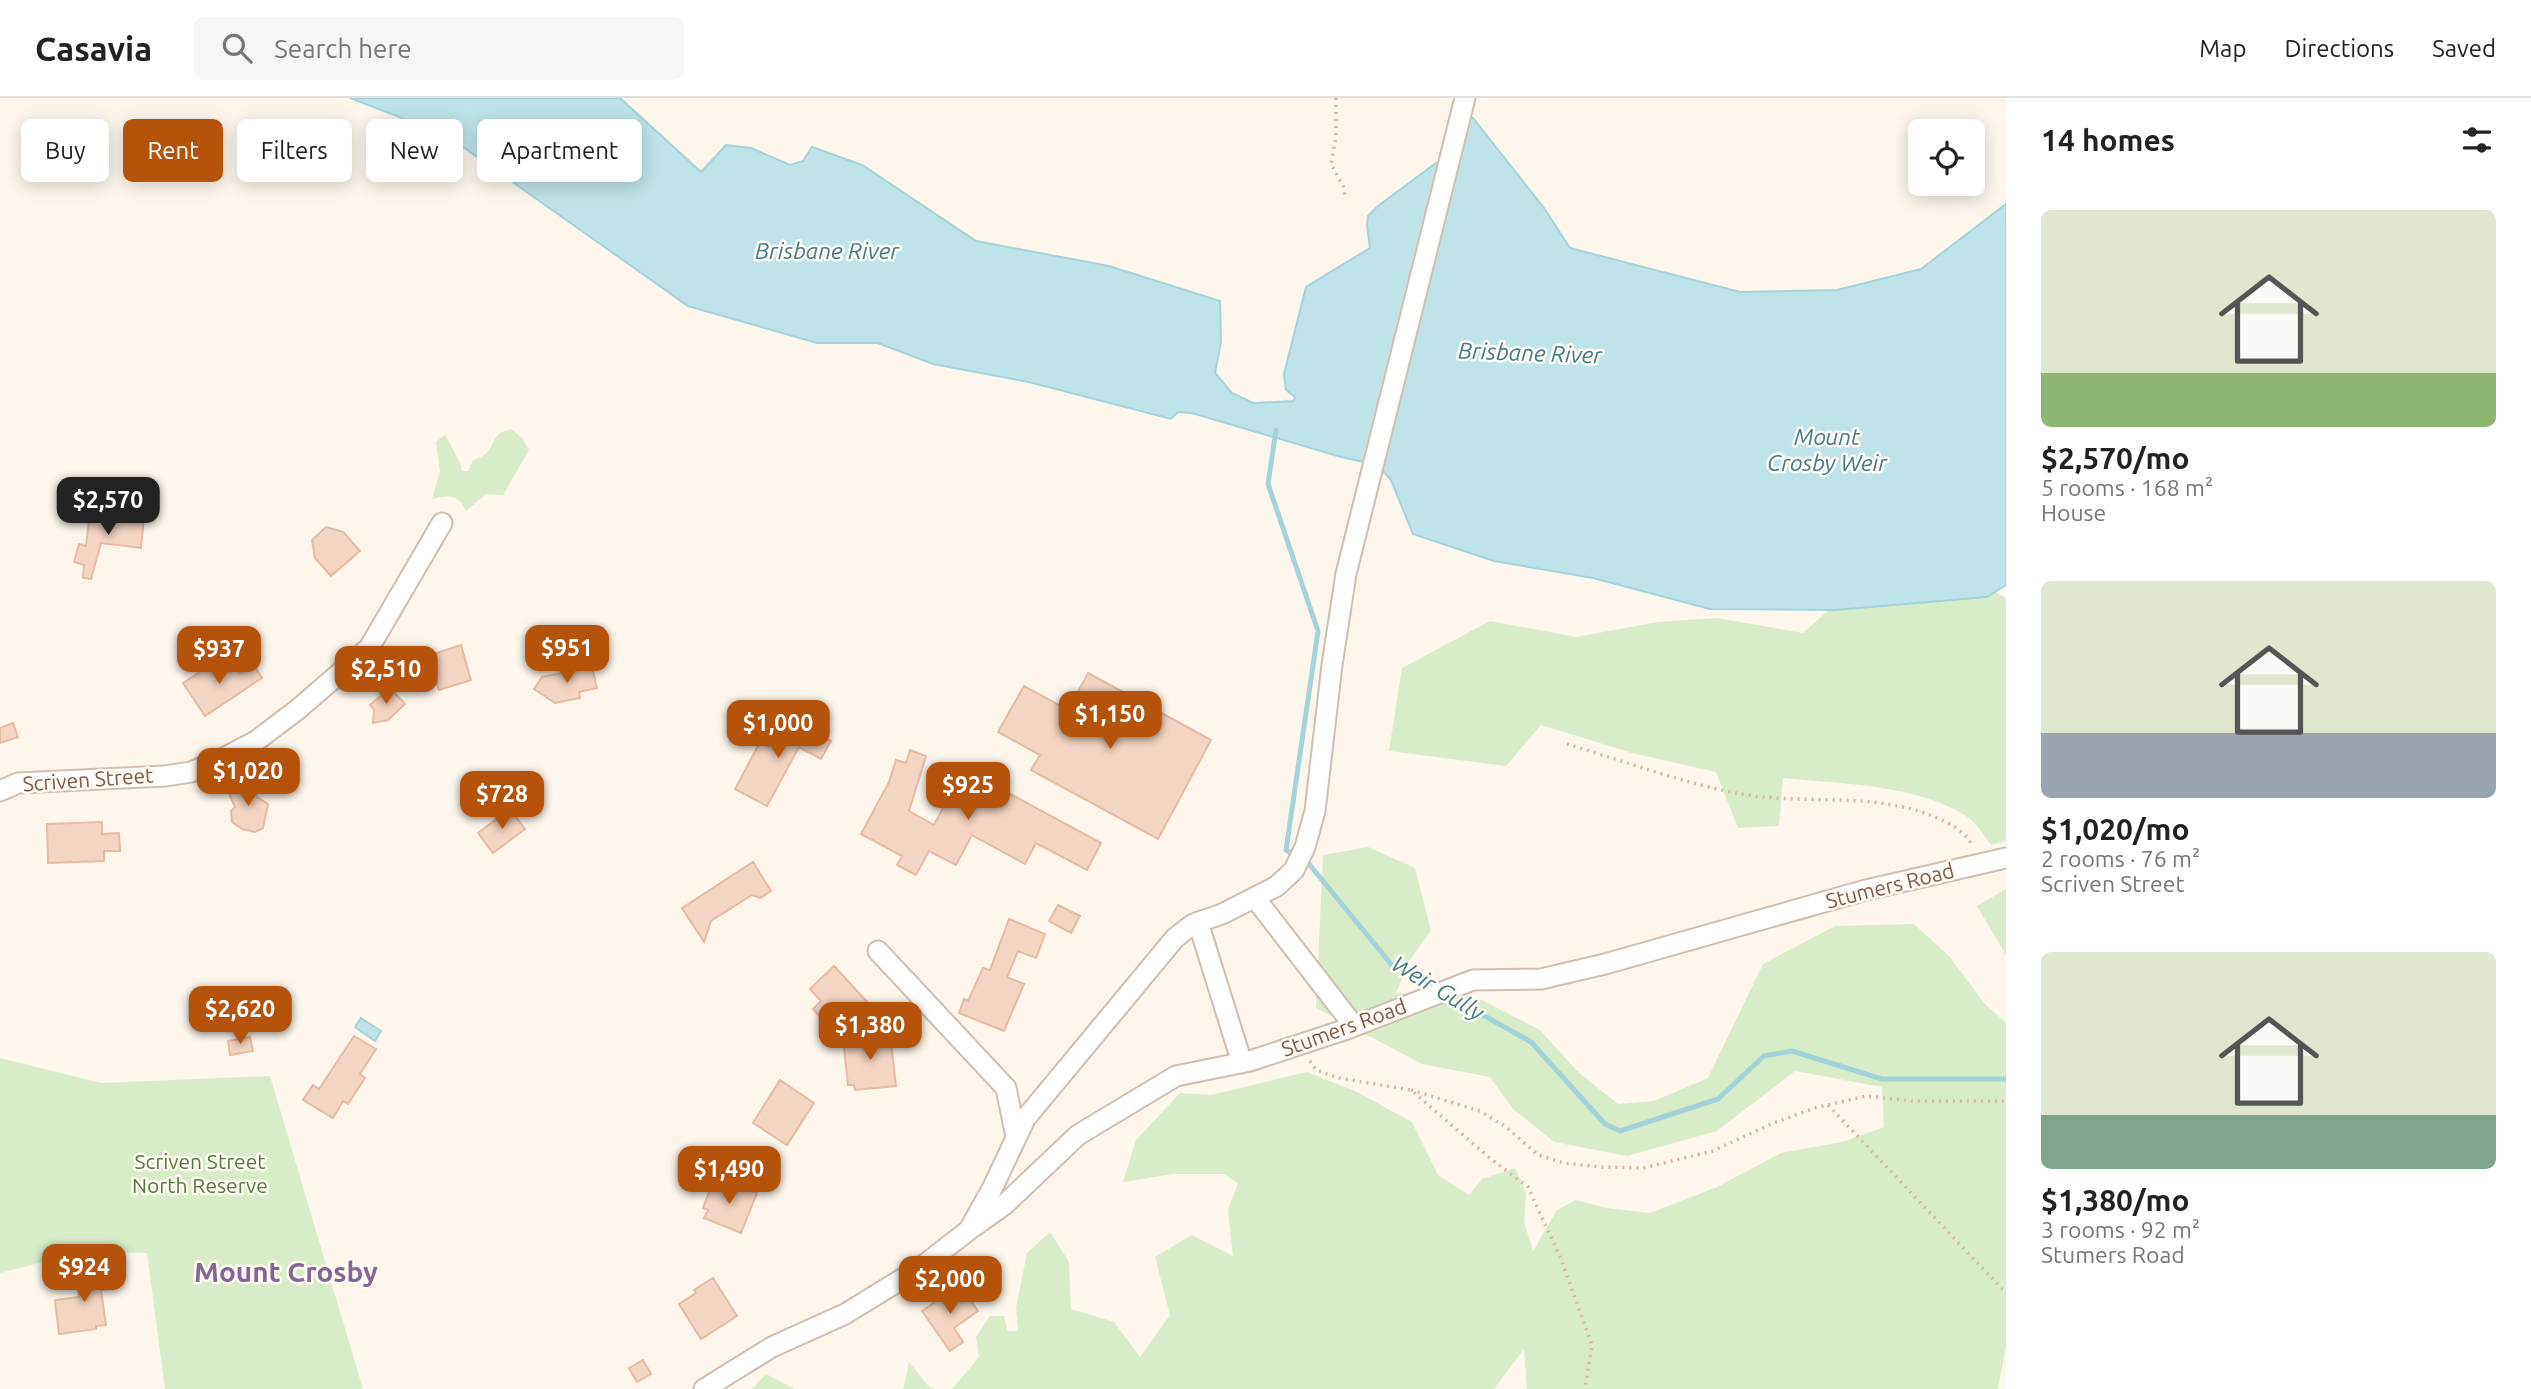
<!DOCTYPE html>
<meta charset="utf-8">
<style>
:root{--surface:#fff;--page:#f6f6f6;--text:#222;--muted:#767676;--line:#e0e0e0;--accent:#b45309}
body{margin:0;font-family:Ubuntu,sans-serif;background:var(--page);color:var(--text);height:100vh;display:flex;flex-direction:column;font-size:26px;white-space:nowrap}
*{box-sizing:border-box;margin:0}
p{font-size:23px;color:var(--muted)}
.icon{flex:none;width:38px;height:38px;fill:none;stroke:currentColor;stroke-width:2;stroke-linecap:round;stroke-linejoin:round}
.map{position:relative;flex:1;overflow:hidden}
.panel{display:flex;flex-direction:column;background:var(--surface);width:525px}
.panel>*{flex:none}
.banner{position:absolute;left:21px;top:21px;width:665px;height:63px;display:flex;gap:14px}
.controls{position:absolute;left:1908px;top:21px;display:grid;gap:14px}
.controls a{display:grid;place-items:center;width:77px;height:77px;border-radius:10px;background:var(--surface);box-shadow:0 4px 18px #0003;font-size:35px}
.price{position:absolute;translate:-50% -60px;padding:0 16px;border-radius:14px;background:var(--accent);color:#fff;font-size:23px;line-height:46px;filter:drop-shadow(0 2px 4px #0008)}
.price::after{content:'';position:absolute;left:50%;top:42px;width:21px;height:16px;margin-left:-10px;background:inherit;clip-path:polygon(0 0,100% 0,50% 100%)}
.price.current{background:#222;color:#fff}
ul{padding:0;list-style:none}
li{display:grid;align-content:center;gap:14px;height:371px;padding:0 35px}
li span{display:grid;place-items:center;height:217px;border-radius:10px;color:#555}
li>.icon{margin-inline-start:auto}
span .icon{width:126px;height:126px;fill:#fffc;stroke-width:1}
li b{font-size:30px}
h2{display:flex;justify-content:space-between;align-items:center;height:84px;padding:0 35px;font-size:30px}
.pill{padding:0 24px;border-radius:10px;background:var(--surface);box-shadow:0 4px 18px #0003;font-size:24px;line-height:63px}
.pill.current{background:var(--accent);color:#fff}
header{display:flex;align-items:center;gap:42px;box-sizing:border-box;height:98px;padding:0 35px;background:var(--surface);border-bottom:2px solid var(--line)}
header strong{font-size:33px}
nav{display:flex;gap:38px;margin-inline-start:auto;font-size:24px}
.search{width:490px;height:63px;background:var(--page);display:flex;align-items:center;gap:18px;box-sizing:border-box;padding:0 24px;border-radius:10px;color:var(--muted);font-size:26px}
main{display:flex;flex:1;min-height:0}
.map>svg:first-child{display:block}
.green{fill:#d8ecc9}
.water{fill:#bfe3e8;stroke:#a5d3da;stroke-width:2}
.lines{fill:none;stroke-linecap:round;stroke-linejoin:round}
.stream{stroke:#a5d3da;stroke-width:5}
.building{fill:#f3d5c3;stroke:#e6bba3;stroke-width:2}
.minor-casing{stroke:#d1beb0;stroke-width:23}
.path{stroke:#d9b8a5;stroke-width:3.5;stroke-dasharray:2 5;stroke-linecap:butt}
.minor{stroke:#fff;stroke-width:19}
.labels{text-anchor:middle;stroke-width:5;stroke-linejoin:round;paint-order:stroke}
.street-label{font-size:21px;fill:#7a5c4d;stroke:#fffaf3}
.park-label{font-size:21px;fill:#537a41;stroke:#fffaf3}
.water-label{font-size:23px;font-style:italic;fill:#437c86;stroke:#fffaf3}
.district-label{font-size:28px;font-weight:bold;fill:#846695;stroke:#fffaf3}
</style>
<header>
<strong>Casavia</strong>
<div class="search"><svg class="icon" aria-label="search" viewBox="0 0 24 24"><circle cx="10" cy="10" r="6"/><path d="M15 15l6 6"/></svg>Search here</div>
<nav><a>Map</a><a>Directions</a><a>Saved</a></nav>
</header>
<main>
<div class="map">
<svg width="2006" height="1291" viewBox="0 0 2006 1291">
<rect width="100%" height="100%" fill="#fdf6ec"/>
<path class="green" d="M511 331 522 340 529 352 503 397 486 396 466 413C458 396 449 397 432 401L440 373 436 344 445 336 460 365 462 373H468L473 362C495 355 488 347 499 336 502 333 507 333 511 331Z
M1956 474 2006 500V743L1991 747C1984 738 1976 724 1966 718 1916 686 1841 686 1783 680L1779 728 1738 730 1716 674 1632 655 1541 627 1506 668 1389 653 1402 570 1490 523 1576 539 1658 524 1717 520 1803 535 1855 489Z
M1368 749 1415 770 1431 832 1410 862 1396 895 1476 899 1540 932 1577 973 1618 1006 1654 1003 1708 980 1763 866 1835 828 1914 826 1949 858 1985 906 2006 925V1247L1998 1291H1527L1524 1251 1494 1291H952L979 1259 976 1239 990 1218H1004L1007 1233H1018L1016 1210 1027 1155 1050 1134 1069 1164 1071 1211 1114 1224 1140 1259 1170 1217 1155 1159 1192 1137 1233 1158 1228 1112 1238 1085 1224 1076H1173L1123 1084 1136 1042 1180 995 1211 997 1307 974 1355 993 1412 1024 1438 1077 1469 1097 1482 1081 1515 1070 1526 1095 1524 1124 1533 1153 1557 1112 1576 1102 1606 1110 1650 1115 1717 1089 1781 1055 1842 1044 1884 1029 1882 989 1795 973 1717 1033 1627 1058 1554 1044 1513 1011 1490 979 1422 966 1316 910 1323 757Z
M2006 791V857L1977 808Z
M0 960 101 985 270 978 363 1291H165L147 1155 86 1153 0 1175Z
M909 1264 929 1289 936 1291H901L904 1289Z
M766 1276 795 1291H752Z"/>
<path class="water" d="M350 0H620L701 74 726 47 751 50 790 67 803 63 812 49 862 67 976 143 1109 168 1220 203 1221 244 1215 275 1232 295 1253 305 1294 303 1295 299 1286 292 1284 276 1306 189 1370 150 1367 128 1368 118 1378 108 1440 62 1465 21 1473 20 1544 110 1570 150 1740 194 1837 192 1921 171 2006 106V487L1987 499 1835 512 1710 511 1593 480 1494 463 1413 436 1391 382 1378 367 1341 359 1192 315 1178 314 1171 321 1029 284 933 266 878 245H817L688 208 446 37Z
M361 920 381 933 375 943 355 929Z"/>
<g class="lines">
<path class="stream" d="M1276 332 1268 386 1318 533 1286 752 1309 766 1391 866 1435 890
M1449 898 1531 944 1605 1026 1620 1033 1718 1001 1764 958 1792 953 1882 981H2006"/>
</g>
<path class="building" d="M90 413 144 419 141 450 101 445 91 481 83 480 84 467 74 464 79 446 86 448Z
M326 429 343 434 360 453 331 478 315 460 312 442Z
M461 547 471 582 439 592 428 558Z
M211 567 218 577 234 567 240 576 254 567 262 580 205 618 183 585Z
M592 569 597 590 579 594 580 600 555 605 534 591 542 579Z
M1088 575 1211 642 1158 741 1031 672 1040 657 998 634 1024 588 1068 612Z
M390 590 405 606 388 622 373 625 374 612 370 607Z
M786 619 831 643 821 661 799 649 767 708 735 691 760 644 769 649Z
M13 625 18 639 0 645V630Z
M910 652 926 658 909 713 934 727 964 671 1101 745 1087 772 1036 745 1025 766 972 737 956 767 929 753 916 777 897 767 902 758 861 736 889 684 896 662 906 665Z
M251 684 257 699 268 706 263 730 255 734 242 731 232 724 231 713 235 709 228 693Z
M510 711 525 731 493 755 478 735Z
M102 724V736L119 735 120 753H104V763L48 765 47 726Z
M753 764 771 793 760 800 752 797 711 823 704 844 682 810Z
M1058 807 1080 818 1071 835 1049 823Z
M1009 821 1045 836 1036 860 1018 853 1007 879 1024 886 1004 933 959 915 964 901 968 903 983 870 990 872Z
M834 868 869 906 842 932 840 912 826 926 813 911 821 903 810 891Z
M890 935 896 988 855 992 854 987H848L843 941Z
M354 938 376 951 360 976 365 980 348 1006 343 1003 333 1020 303 1002 313 987 319 991Z
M250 939 253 953 230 957 228 943Z
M780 982 814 1005 787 1047 753 1025Z
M727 1084 757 1095 741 1135 704 1120 708 1112 703 1110 711 1089 714 1085 725 1090Z
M111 1173 113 1191 101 1192 106 1227 96 1228V1231L59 1236 55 1202 79 1199 77 1176Z
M713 1180 737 1218 701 1241 679 1206 696 1195 694 1192Z
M960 1187 978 1213 954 1230 963 1244 950 1253 922 1213Z
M643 1262 651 1276 637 1284 629 1270Z"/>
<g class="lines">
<defs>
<path id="minor" d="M0 693 18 685 165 678 191 674 220 662 256 643 297 612 369 550 442 425
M1255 800 1354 928
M1198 824 1242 965
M878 853 1006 990 1016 1039
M973 1129 1004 1107 1078 1037 1176 978 1250 963 1347 931 1473 882 1541 881 1605 866 1866 792 2006 760
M704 1291 772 1249 845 1216 920 1170 969 1132 992 1091 1025 1021 1175 840 1193 826 1222 816 1277 788 1294 772 1305 749 1315 713 1332 567 1346 476 1465 0"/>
</defs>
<use href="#minor" class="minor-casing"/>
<path class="path" d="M1336 0V38L1331 66 1343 88 1345 97
M1567 646C1624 663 1682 685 1741 696 1798 706 1860 696 1915 712 1933 717 1966 730 1972 748
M1310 963 1316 972 1339 980 1411 992 1491 1061 1528 1089 1561 1161 1592 1247 1585 1291
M1411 992 1480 1013 1506 1029 1538 1057 1564 1065 1602 1069 1643 1070 1713 1053 1771 1026 1815 1010 1866 998 1912 1003H2006
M1828 1007 2006 1195"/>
<use href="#minor" class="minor"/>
</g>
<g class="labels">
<g class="street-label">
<text transform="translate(88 682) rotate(-4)" y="7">Scriven Street</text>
<text transform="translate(1890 788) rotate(-14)" y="7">Stumers Road</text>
<text transform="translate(1344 930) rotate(-20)" y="7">Stumers Road</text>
</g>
<g class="park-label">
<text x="200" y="1071">Scriven Street<tspan x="200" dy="24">North Reserve</tspan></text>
</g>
<g class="water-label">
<text x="827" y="161">Brisbane River</text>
<text transform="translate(1530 255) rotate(2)" y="8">Brisbane River</text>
<text x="1827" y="347">Mount<tspan x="1827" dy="26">Crosby Weir</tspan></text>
<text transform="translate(1438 890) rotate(31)" y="8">Weir Gully</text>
</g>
<g class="district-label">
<text x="286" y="1184">Mount Crosby</text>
</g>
</g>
</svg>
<div class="controls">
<a><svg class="icon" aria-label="locate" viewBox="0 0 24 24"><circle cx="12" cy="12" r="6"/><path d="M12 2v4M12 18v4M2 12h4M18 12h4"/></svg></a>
</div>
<b class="price current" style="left:108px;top:439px">$2,570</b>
<b class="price" style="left:567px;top:587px">$951</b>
<b class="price" style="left:219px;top:588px">$937</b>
<b class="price" style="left:386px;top:608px">$2,510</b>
<b class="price" style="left:1110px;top:653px">$1,150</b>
<b class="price" style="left:778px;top:662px">$1,000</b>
<b class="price" style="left:248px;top:710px">$1,020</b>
<b class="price" style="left:968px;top:724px">$925</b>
<b class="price" style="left:502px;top:733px">$728</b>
<b class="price" style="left:240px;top:948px">$2,620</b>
<b class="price" style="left:870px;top:964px">$1,380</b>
<b class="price" style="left:729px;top:1108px">$1,490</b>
<b class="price" style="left:84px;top:1206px">$924</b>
<b class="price" style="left:950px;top:1218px">$2,000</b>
<div class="banner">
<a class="pill">Buy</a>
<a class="pill current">Rent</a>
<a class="pill">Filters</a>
<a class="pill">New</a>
<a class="pill">Apartment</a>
</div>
</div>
<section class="panel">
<h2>14 homes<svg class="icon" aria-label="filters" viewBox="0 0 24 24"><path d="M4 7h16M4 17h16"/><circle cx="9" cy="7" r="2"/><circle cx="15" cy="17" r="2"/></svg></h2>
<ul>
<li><span style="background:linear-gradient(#dfe7d0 75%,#8fb573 0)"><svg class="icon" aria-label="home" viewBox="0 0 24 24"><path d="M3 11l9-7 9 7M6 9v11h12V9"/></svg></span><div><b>$2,570/mo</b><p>5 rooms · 168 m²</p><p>House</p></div></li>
<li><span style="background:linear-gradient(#dfe7d0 70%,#9aa5b1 0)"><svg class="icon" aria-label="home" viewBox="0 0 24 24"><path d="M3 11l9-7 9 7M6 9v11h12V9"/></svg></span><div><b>$1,020/mo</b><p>2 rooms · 76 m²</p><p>Scriven Street</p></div></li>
<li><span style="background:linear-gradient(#dfe7d0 75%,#7fa58c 0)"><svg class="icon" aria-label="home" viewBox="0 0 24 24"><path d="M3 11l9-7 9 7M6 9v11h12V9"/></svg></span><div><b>$1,380/mo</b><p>3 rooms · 92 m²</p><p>Stumers Road</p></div></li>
</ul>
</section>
</main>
